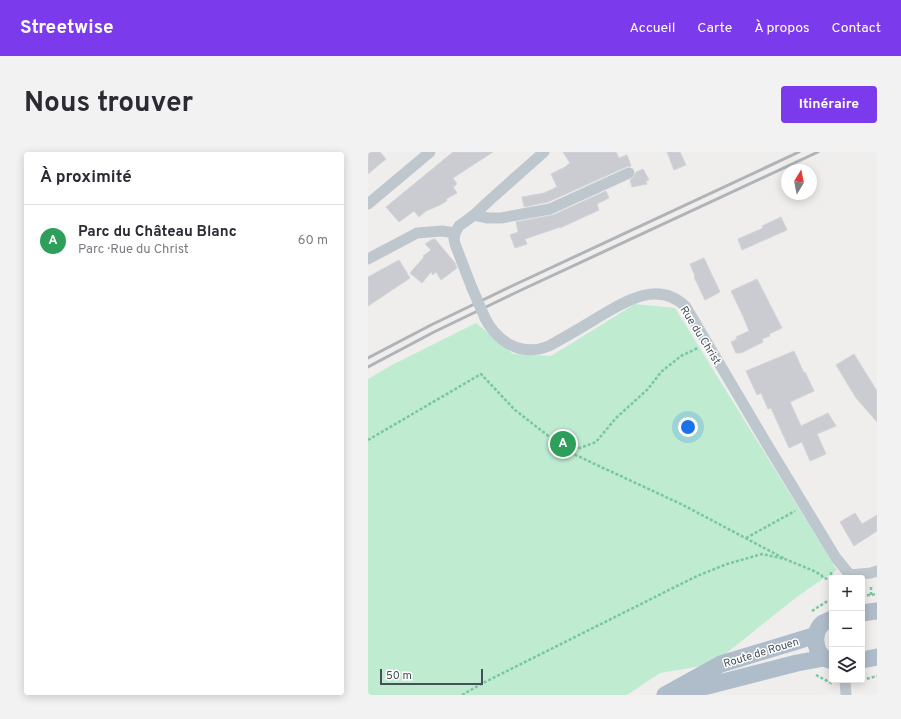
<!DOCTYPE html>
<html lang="fr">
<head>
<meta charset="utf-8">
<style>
	:root { --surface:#fff; --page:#f2f2f3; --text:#2b2b33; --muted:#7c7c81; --line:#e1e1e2; --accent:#7c3aed }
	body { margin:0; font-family:Overpass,sans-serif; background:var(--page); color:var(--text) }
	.controls { position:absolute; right:12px; bottom:12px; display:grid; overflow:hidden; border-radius:4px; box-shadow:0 2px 10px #0003 }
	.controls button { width:36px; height:36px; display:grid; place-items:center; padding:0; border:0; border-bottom:1px solid var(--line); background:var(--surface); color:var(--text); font:20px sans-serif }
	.compass { position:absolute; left:413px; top:12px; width:36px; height:36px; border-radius:50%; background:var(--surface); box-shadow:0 2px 10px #0003; rotate:10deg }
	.scale { position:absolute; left:12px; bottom:10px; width:103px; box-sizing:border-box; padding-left:4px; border:2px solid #475059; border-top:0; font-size:11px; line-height:14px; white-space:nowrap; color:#475059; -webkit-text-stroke:3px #fff; paint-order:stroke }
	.you { position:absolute; left:320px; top:275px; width:14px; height:14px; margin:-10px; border:3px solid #fff; border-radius:50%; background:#1a73e8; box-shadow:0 0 0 6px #1a73e833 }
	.badge { display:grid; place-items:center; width:26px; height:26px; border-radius:50%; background:var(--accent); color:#fff; font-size:13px; font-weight:700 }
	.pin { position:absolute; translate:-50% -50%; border:2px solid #fff; box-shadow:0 1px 4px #0006 }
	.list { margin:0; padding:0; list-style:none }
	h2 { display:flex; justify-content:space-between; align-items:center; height:52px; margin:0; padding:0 16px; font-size:17px }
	h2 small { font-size:13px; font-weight:400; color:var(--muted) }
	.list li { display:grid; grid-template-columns:26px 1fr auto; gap:12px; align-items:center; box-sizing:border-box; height:72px; padding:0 16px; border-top:1px solid var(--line) }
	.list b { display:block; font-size:15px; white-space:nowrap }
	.list p { margin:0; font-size:13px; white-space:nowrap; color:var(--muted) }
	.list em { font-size:13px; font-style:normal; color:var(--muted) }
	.icon { flex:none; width:22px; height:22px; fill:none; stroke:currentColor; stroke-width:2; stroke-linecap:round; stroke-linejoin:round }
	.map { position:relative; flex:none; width:509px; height:543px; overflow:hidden; border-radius:4px }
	header { display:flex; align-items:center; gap:24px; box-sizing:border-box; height:56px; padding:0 20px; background:var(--accent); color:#fff }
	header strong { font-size:19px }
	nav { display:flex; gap:22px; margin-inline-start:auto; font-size:14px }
	.intro { display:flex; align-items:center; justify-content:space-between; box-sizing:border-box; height:96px; padding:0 24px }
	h1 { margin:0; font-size:28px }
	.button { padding:10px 18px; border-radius:4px; background:var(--accent); color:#fff; font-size:14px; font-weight:700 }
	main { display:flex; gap:24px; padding:0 24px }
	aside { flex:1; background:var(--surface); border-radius:4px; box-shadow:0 2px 10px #0003 }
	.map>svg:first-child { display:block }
	.green { fill:#bfebd1 }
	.building { fill:#caccd2; stroke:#d2d4d8 }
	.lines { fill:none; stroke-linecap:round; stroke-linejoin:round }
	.path { stroke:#79c6a2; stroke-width:2.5; stroke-dasharray:3 2; stroke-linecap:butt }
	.minor { stroke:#bfc7ce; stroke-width:11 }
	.primary { stroke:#afbcca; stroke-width:17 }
	.rail { stroke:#b0b3b7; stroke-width:3 }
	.minor-bridge { stroke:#bfc7ce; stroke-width:11 }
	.labels { text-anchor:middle; stroke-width:3; stroke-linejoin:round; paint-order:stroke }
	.street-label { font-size:11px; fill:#475059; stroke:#fff }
</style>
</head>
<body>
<header>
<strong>Streetwise</strong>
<nav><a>Accueil</a><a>Carte</a><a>À propos</a><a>Contact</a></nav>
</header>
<div class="intro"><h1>Nous trouver</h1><a class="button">Itinéraire</a></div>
<main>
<aside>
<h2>À proximité<small></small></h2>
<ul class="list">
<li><span class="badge" style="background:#2e9e5b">A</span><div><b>Parc du Château Blanc</b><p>Parc · Rue du Christ</p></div><em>60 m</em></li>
</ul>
</aside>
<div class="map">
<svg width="509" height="543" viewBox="0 0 509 543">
	<rect width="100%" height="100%" fill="#f0eded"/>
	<!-- green -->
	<path class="green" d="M267 152 307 156 469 418 456 426 426 447 345 512 292 521 259 543H0V227L24 213 108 171 145 202 183 204Z"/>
	<!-- building -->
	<g class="building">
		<path d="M0 0H12L18 7 0 22Z"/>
		<path d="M85 0H125L85 26 89 32 85 35 89 41 78 47 79 49 72 53 58 59 51 65 46 59 31 70 18 55Z"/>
		<path d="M195 0H248L251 6 259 3 263 14 258 15 180 50 156 55 154 45 176 41 189 35 183 22 199 14V13L202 11Z"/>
		<path d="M299 0H312L318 13 306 18Z"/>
		<path d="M275 17 281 28 278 29 279 32 264 35 262 28 266 25 268 20Z"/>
		<path d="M238 39 241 46 229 52 231 58 192 76V75L157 87 159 92 147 96 142 83 150 80 148 70 185 63Z"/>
		<path d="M413 65 419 78 374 98 370 87 395 76 394 74Z"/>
		<path d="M65 87H67L87 111 89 116 73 128 68 120 65 123 63 120 54 131 42 121 56 105 55 104 63 98 57 92Z"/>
		<path d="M336 106 352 140 337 148 326 125 327 124 322 112Z"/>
		<path d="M31 108 42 126 0 154V125Z"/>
		<path d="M389 127 414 176 401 182 402 184 394 187 395 190 373 201H368L363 190 369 187 368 185 381 179 375 164 363 139Z"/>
		<path d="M426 199 436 221 437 220 446 239 422 250 433 274 460 261 468 274 449 282 458 302 442 309 434 290 421 296 403 256 400 257 393 241 389 243 378 219Z"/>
		<path d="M486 202 509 239V270L488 246 468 213Z"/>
		<path d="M487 361 494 372 509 363V379L486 394 472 370Z"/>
	</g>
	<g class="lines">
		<!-- path -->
		<g class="path">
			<path d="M0 288 113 222 147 258 201 300 315 353 417 407"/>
			<path d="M201 300 228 290 248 266 280 237 293 220 313 204 330 196"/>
			<path d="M378 386 427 359"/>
			<path d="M463 420 464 436"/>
			<path d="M503 443V435L505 434"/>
			<path d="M494 444 509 442"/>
			<path d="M444 459 458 450 464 448"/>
			<path d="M448 523 465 532"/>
			<path d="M494 528 509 524"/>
			<path d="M94 543 115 531 329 424 359 412 394 402 417 407 446 419 453 423 456 426 464 428"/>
		</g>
		<!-- minor -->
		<g class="minor">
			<path d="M0 52 62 0"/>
			<path d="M106 63 120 66H133L182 57 261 21"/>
			<path d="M0 107 49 81 74 79 87 81"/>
			<path d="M104 136 87 92 86 87 87 81 91 74 106 63 123 47 176 0"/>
			<path d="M117 166C130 191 154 205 181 194 197 185 213 176 229 166 256 150 290 127 318 155L397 289 468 406 482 423"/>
			<path d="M482 423 503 421 509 419"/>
			<path d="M477 528 478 543"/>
		</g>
		<!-- primary -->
		<g class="primary">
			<path d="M494 461 509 459"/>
			<path d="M464 467C461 468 458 470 455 471 445 479 446 497 455 505 458 507 461 508 464 509"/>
			<path d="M494 508 509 505"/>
			<path d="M316 540 429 511 456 506"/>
			<path d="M297 543 353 512 429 489 448 483"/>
		</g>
		<!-- rail -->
		<g class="rail">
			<path d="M0 206 63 173 146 133 431 0"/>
			<path d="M0 215 66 180 149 140 450 0"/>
		</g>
		<!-- minor-bridge -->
		<path class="minor-bridge" d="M104 136 117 166"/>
	</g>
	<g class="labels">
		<!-- street labels -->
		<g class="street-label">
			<text transform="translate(333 183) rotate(58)" y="4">Rue du Christ</text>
			<text transform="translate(393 500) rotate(-17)" y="4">Route de Rouen</text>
		</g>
	</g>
</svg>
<div class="controls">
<button>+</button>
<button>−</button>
<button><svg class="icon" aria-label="layers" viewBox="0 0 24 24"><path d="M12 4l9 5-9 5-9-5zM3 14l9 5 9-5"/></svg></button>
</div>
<svg class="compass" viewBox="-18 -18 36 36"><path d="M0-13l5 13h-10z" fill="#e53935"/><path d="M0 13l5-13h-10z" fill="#7c7c81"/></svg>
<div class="scale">50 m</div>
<div class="you"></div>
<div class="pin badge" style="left:195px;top:292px;background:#2e9e5b">A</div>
</div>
</main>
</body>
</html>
